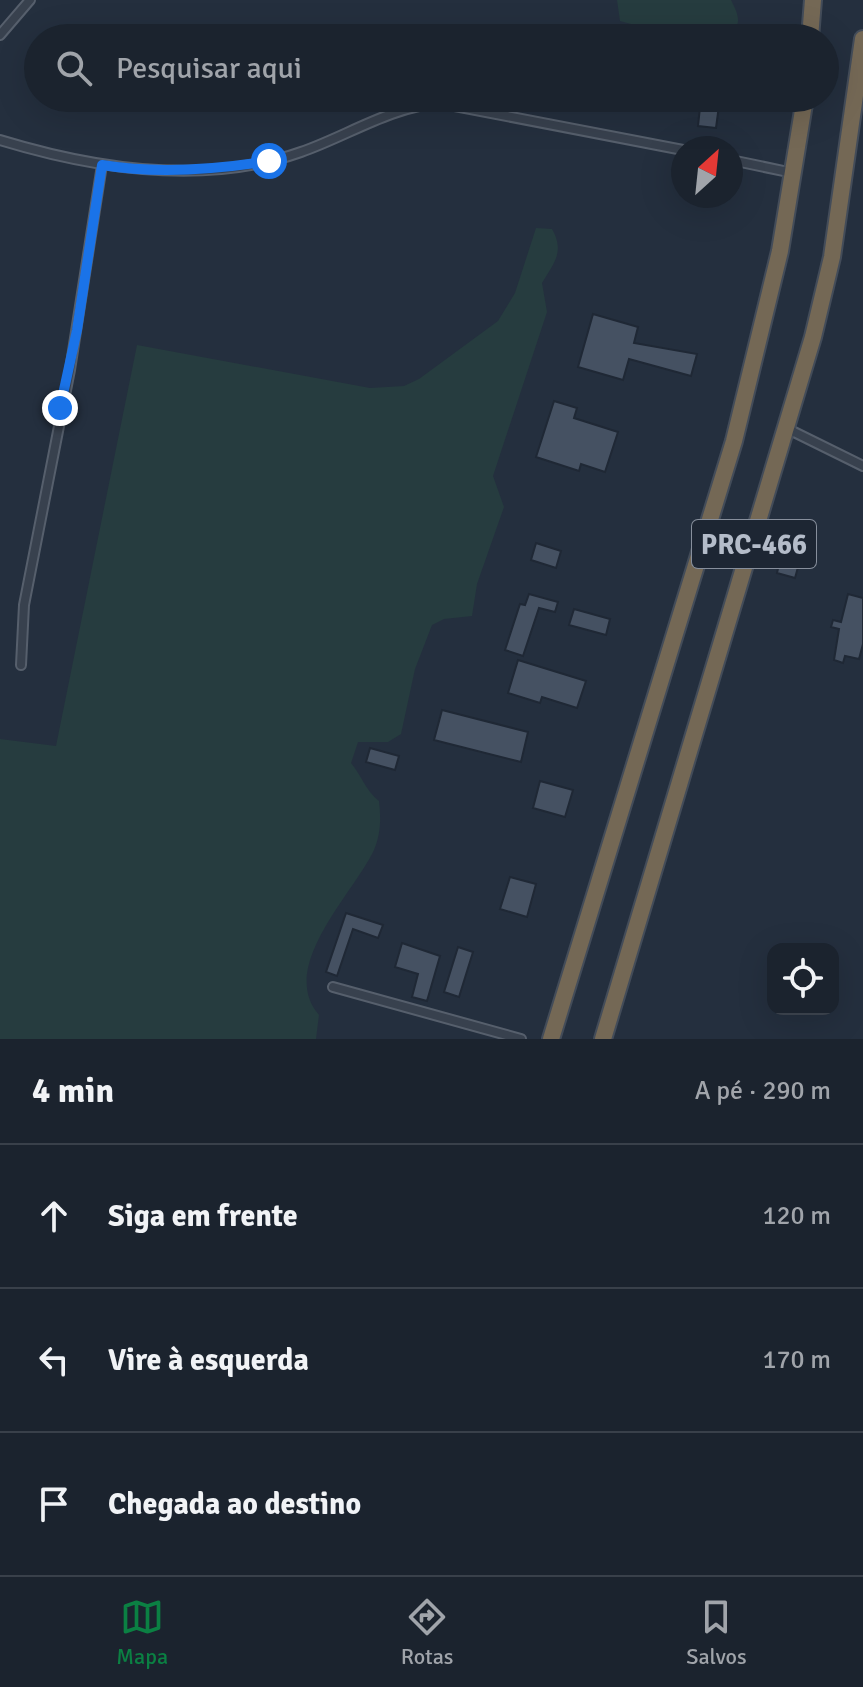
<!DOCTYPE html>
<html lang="pt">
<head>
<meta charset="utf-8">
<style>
	:root { --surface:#1b232e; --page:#242b36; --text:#f1f3f6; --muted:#a0a4aa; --line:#39404a; --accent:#0b8043 }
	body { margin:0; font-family:Signika,sans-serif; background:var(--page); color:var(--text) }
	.controls { position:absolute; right:24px; bottom:24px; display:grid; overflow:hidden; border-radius:16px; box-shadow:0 8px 32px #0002 }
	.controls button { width:72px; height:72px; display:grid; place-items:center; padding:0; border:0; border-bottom:2px solid var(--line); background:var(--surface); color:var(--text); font:40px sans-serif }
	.compass { position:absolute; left:671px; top:136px; width:72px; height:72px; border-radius:50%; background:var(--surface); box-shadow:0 8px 32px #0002; rotate:27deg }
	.stop { position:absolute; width:24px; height:24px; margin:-18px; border:6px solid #1a73e8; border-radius:50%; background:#fff }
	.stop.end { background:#1a73e8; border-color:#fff; box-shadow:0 2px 8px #0008 }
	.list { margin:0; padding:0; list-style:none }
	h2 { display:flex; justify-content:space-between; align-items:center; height:104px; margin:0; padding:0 32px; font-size:34px }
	h2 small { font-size:26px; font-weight:400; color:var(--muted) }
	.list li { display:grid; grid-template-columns:52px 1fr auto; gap:24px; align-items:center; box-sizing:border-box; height:144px; padding:0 32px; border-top:2px solid var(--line) }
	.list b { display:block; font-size:30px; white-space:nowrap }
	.list em { font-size:26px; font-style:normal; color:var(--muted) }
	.icon { flex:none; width:44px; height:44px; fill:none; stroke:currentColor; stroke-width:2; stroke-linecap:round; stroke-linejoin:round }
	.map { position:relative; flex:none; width:863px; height:1039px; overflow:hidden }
	.search { position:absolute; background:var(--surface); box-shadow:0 8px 32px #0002; left:24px; right:24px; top:24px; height:88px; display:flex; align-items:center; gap:20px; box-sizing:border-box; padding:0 28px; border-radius:44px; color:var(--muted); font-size:30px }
	.sheet { height:536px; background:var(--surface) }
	nav { display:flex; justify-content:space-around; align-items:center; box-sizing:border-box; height:112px; border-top:2px solid var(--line); background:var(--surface); font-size:22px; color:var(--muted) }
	nav a { display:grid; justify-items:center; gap:4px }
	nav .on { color:var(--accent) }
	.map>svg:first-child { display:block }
	.green { fill:#263c3f }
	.building { fill:#455162; stroke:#1f2835; stroke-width:2 }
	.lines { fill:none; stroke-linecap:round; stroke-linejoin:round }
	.street-casing { stroke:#565f6c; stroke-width:12 }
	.highway-casing { stroke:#434c59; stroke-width:20 }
	.street { stroke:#38414e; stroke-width:8 }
	.highway { stroke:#746855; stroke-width:16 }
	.route { stroke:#1a73e8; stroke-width:10 }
	.labels { text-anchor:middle; stroke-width:6; stroke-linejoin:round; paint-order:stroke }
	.shield { fill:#1d2633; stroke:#878f9c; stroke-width:2 }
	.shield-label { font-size:28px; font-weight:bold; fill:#b4bcc9 }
</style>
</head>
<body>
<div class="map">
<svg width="863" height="1039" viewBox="0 0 863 1039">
	<rect width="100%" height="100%" fill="#242f3e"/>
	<!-- green -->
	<g class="green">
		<path d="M617 0H731C739 16 743 25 727 38L671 35 620 21Z"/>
		<path d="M536 228 552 229C565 252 554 263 542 283L547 312 493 476 504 507 477 584 472 616 444 619 432 625 415 669 401 734 388 742H358L351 763C362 776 365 790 379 801 381 818 381 833 374 850 354 893 277 967 319 1015L316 1039H0V739L56 746 137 345 370 388 404 386 419 379 498 321 515 293Z"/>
	</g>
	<!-- building -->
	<g class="building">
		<path d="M701 98H720L716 128 698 126Z"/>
		<path d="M593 314 638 327 634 343 697 354 691 376 629 359 623 380 578 367Z"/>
		<path d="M554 401 577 408 574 418 618 432 605 472 581 464 579 471 536 457Z"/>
		<path d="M536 543 561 551 556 568 531 560Z"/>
		<path d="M781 555 800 560 795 578 777 573Z"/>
		<path d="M529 594 558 602 555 612 539 608 523 656 505 650 520 604 525 605Z"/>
		<path d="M848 594 863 598V644L859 659 845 656 843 663 834 660 839 629 831 627 833 620 841 622Z"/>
		<path d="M574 609 610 619 606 635 569 625Z"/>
		<path d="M518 660 586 681 577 708 542 697 540 703 508 693Z"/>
		<path d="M442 710 528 732 521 762 434 740Z"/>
		<path d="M370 748 399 756 395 770 366 762Z"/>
		<path d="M540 781 573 790 565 817 533 808Z"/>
		<path d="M510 877 536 884 527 917 500 909Z"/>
		<path d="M346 913 383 925 378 938 353 929 337 976 326 972Z"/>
		<path d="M402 943 440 956 427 1001 412 997 418 974 395 967Z"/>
		<path d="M458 947 473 952 459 997 444 992Z"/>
	</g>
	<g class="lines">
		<!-- street casing -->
		<g class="street-casing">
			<g id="street">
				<path d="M0 35 30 0"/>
				<path d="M0 140C95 169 205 186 301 152 347 136 390 107 439 103L683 150"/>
				<path d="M731 160 793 173"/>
				<path d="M788 429 863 466"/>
				<path d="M21 665 24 605 70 370 102 165"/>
				<path d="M333 987 521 1039"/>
			</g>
		</g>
		<!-- highway casing -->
		<g class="highway-casing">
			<g id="highway">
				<path d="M810 38 813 0"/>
				<path d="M551 1039 734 441 780 251 805 98"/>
				<path d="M603 1039 813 337 832 257 863 39"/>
			</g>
		</g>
		<!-- street -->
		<use href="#street" class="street"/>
		<!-- highway -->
		<use href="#highway" class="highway"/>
	</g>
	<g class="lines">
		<!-- route -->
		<path class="route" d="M60 408 77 330 102 165C157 174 213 170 269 161"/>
	</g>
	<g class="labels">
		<!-- shield labels -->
		<rect class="shield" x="692" y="520" width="124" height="48" rx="6"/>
		<g class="shield-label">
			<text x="754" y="554">PRC-466</text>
		</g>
	</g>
</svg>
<div class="controls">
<button><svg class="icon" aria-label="locate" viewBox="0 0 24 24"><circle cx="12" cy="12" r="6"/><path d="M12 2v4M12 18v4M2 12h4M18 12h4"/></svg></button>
</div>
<svg class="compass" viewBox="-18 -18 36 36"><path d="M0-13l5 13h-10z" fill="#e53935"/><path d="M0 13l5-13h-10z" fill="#a0a4aa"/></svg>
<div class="stop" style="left:269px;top:161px"></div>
<div class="stop end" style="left:60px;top:408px"></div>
<div class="search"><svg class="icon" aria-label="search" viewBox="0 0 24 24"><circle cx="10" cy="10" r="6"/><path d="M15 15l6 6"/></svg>Pesquisar aqui</div>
</div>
<section class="sheet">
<h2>4 min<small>A pé · 290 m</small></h2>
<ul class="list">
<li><svg class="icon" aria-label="ahead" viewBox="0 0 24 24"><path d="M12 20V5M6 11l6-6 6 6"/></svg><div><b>Siga em frente</b></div><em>120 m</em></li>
<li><svg class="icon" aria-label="left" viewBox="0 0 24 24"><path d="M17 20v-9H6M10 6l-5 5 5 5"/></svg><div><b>Vire à esquerda</b></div><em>170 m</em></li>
<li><svg class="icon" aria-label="arrive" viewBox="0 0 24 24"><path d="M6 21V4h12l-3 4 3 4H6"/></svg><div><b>Chegada ao destino</b></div></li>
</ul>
</section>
<nav>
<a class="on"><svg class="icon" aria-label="map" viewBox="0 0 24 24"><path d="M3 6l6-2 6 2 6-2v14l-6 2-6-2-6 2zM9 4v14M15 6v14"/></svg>Mapa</a>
<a><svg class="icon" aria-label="directions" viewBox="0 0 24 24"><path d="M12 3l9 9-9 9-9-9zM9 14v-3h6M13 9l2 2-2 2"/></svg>Rotas</a>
<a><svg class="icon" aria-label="saved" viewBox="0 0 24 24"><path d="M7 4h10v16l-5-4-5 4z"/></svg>Salvos</a>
</nav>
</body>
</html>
